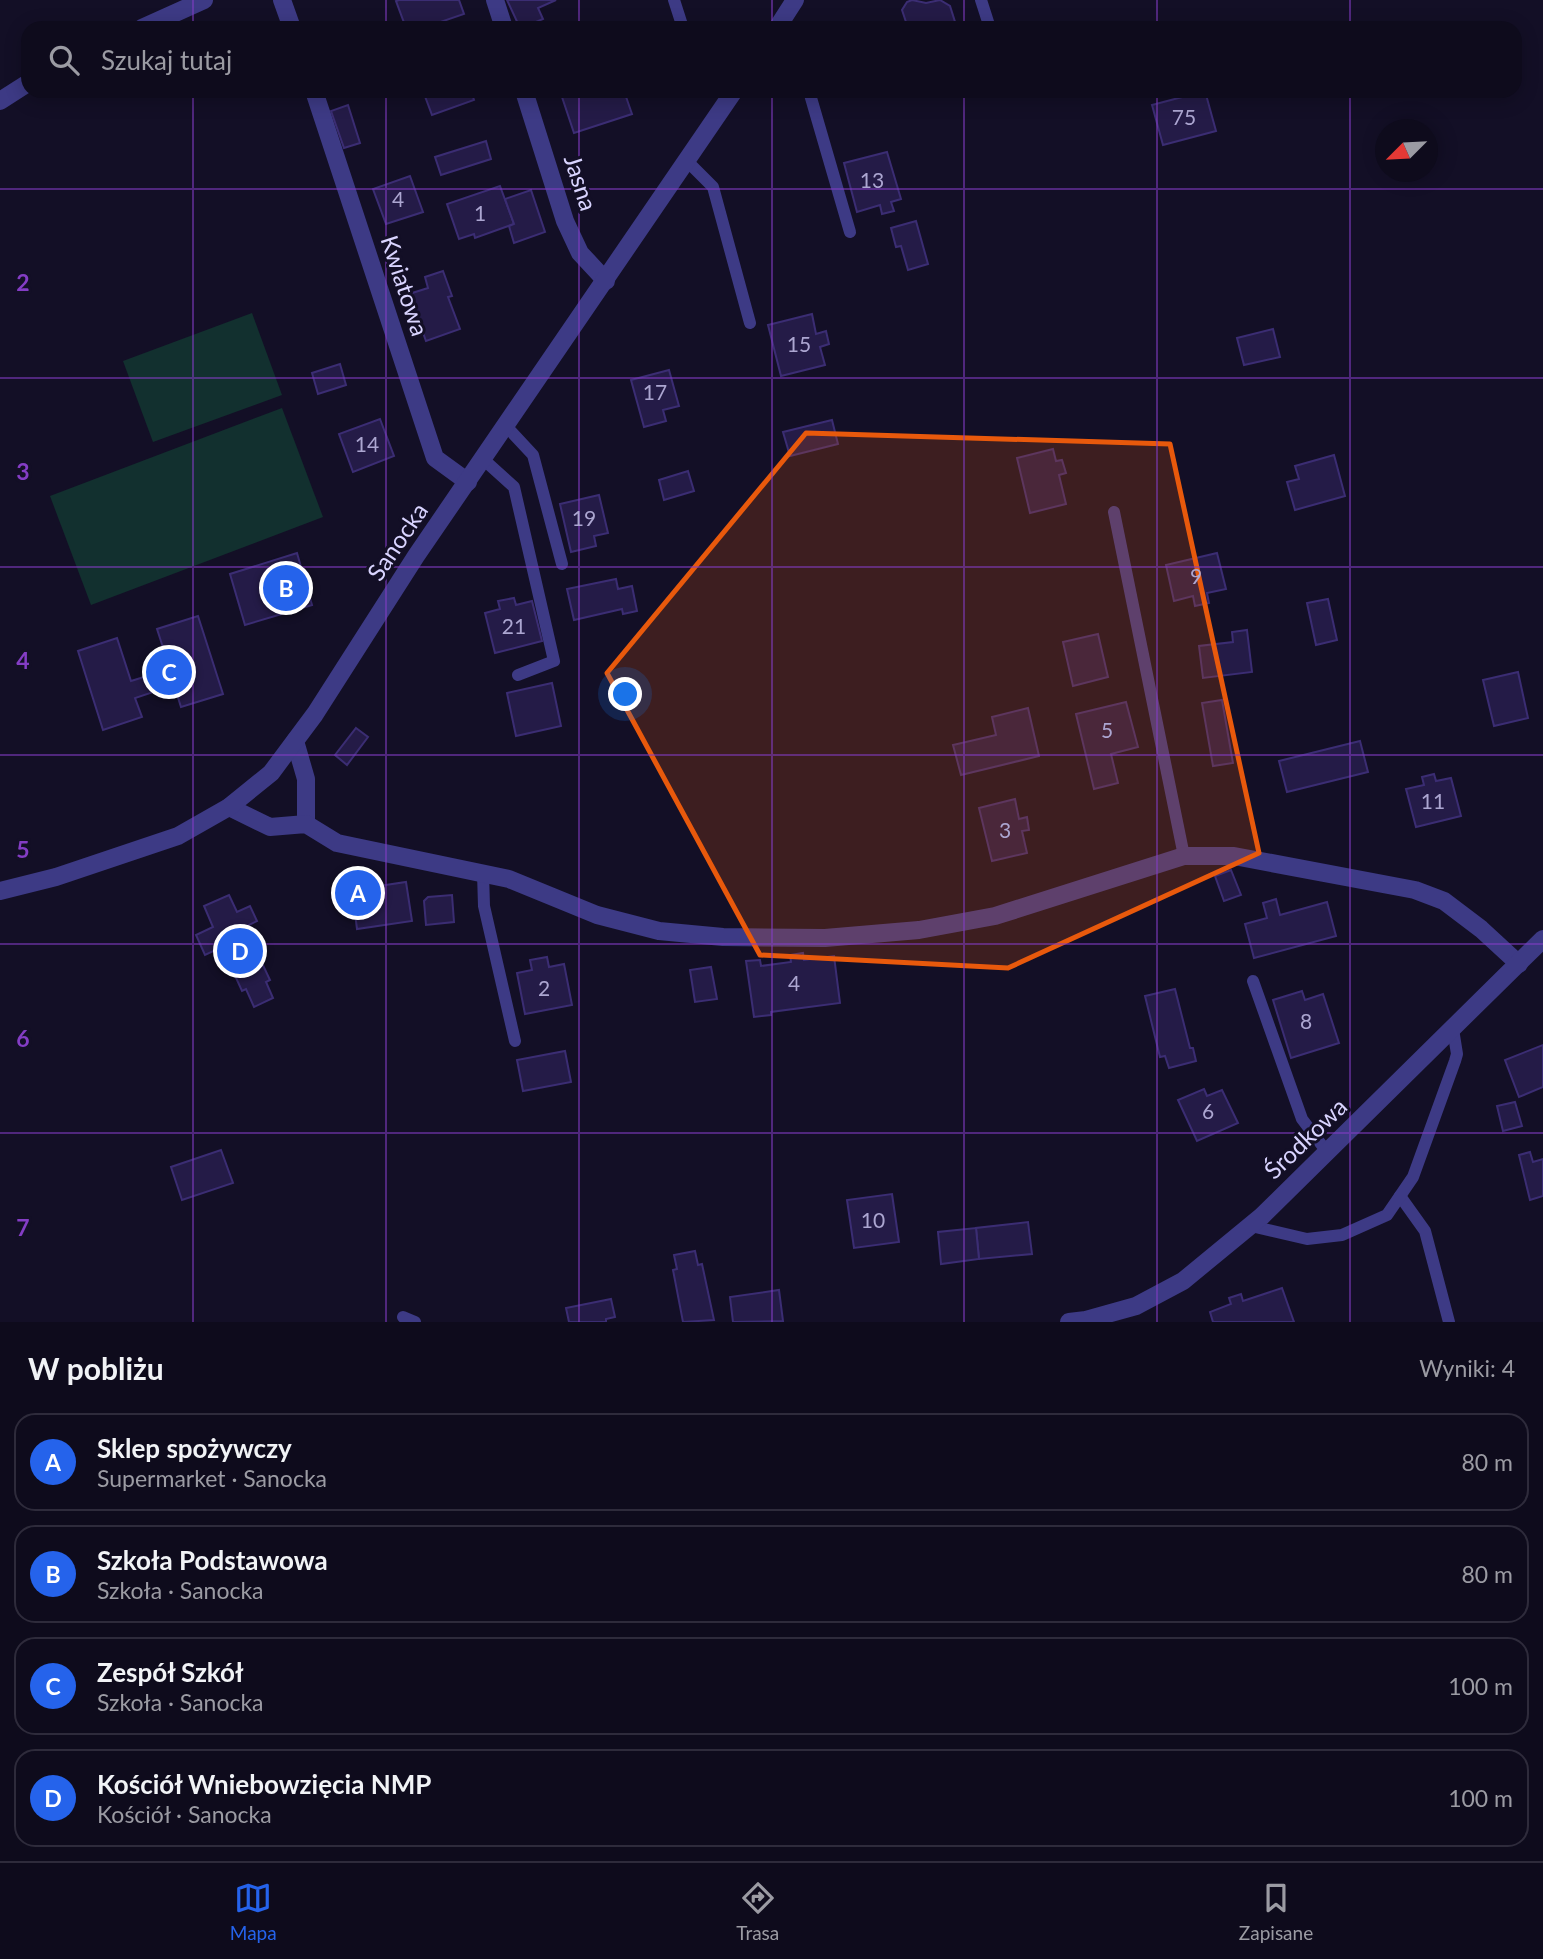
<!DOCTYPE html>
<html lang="pl">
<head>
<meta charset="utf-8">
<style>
	:root { --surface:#0e0b1c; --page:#1c1929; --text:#f1f3f6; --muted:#9b9ba3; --line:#2e2b3b; --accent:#2563eb }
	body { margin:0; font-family:Lato,sans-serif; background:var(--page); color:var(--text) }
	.compass { position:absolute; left:1375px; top:119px; width:63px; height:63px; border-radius:50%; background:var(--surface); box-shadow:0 4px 18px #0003; rotate:246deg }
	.you { position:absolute; left:626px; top:695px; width:24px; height:24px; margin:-18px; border:5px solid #fff; border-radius:50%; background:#1a73e8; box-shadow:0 0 0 10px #1a73e833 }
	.badge { display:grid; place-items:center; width:46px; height:46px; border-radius:50%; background:var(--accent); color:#fff; font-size:23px; font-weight:700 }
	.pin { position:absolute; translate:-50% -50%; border:4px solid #fff; box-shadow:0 2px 7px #0006 }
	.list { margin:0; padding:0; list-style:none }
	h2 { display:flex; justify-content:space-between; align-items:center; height:91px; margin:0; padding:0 28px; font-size:30px }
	h2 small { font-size:23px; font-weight:400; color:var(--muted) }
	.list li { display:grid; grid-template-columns:46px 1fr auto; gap:21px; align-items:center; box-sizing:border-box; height:98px; margin:0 14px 14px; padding:0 14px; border:2px solid var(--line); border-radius:21px }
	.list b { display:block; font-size:26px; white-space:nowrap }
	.list p { margin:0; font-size:23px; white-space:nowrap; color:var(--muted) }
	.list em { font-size:23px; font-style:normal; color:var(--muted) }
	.icon { flex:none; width:38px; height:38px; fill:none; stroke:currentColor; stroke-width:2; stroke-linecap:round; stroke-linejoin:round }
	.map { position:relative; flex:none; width:1543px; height:1322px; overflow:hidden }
	.search { position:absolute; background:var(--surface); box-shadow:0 4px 18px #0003; left:21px; right:21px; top:21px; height:77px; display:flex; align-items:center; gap:18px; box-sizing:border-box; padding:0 24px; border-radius:21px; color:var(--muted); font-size:26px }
	.sheet { height:539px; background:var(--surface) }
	nav { display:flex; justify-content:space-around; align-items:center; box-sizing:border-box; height:98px; border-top:2px solid var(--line); background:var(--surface); font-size:19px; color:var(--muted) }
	nav a { display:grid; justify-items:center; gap:4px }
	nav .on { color:var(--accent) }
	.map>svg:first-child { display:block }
	.green { fill:#12302f }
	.building { fill:#241b47; stroke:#3b2d73; stroke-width:2 }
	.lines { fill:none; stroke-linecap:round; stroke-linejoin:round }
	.service { stroke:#3d3a85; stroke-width:12 }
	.minor { stroke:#3d3a85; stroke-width:18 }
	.tertiary { stroke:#3d3a85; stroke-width:18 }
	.marked { fill:#e8590c; fill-opacity:0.2; stroke:#e8590c; stroke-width:5; stroke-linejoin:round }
	.grid { fill:none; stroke:#843dc5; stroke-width:2; stroke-opacity:0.55 }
	.labels { text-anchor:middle; stroke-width:6; stroke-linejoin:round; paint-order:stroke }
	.number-label { font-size:21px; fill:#aca6d1 }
	.street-label { font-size:24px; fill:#d9d4ff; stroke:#130f26 }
	.grid-label { font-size:23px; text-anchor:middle; font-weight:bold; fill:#843dc5; stroke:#130f26; stroke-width:6; stroke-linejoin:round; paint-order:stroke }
</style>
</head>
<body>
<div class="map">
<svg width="1543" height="1322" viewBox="0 0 1543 1322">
	<rect width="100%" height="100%" fill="#130f26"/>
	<!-- green -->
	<g class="green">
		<path d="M252 313 282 395 153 442 123 361Z"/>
		<path d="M282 408 323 517 91 605 50 496Z"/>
	</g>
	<!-- building -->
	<g class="building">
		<path d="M399 0H459L464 14 423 28H406L396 1Z"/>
		<path d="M507 0H556L538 8 543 19 522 28H520Z"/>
		<path d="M912 0 926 3 940 0 950 6 956 25 952 28H908L902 10 907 2Z"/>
		<path d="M423 91H471L474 100 432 115Z"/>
		<path d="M560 91H624L632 114 574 133Z"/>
		<path d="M1205 91 1216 131 1163 145 1152 105Z"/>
		<path d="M348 105 360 143 344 148 331 111Z"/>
		<path d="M486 141 491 159 441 175 435 157Z"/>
		<path d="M887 152 901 199 891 202 894 211 882 214 880 205 857 212 844 163Z"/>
		<path d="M410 176 423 212 386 224 373 189Z"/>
		<path d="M500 186 514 224 475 238 474 234 459 239 447 204Z"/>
		<path d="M531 190 545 232 514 243 509 226 514 224 505 199Z"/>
		<path d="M916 221 928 264 908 270 901 246 896 247 891 228Z"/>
		<path d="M443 271 452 296 448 297 460 329 426 341 409 294 428 288 425 277Z"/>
		<path d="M812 314 816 334 826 331 829 344 820 347 825 365 781 376 768 325Z"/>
		<path d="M1273 329 1280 357 1244 365 1237 338Z"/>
		<path d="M340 364 346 385 318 394 312 373Z"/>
		<path d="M669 370 679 406 663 410 666 421 644 427 631 380Z"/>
		<path d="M380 419 394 456 353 472 339 434Z"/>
		<path d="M832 420 838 444 790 456 783 432Z"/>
		<path d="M1053 449 1056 461 1062 460 1066 473 1059 475 1066 504 1030 513 1017 458Z"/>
		<path d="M1334 455 1345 496 1295 510 1287 482 1299 479 1295 466Z"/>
		<path d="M688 471 694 491 664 500 659 480Z"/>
		<path d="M599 495 608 533 594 536 596 546 571 552 560 504Z"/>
		<path d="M297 553 312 605 245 625 230 574Z"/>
		<path d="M1217 553 1226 589 1207 593 1209 603 1195 606 1193 596 1174 601 1166 565Z"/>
		<path d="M616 579 618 589 632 586 637 611 623 614 622 609 574 620 567 589Z"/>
		<path d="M514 598 516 605 532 601 542 641 495 653 485 613 500 609 498 601Z"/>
		<path d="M1328 599 1337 640 1316 645 1307 603Z"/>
		<path d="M198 616 223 694 181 707 174 685 135 698 142 717 103 730 78 651 117 638 131 681 170 669 157 629Z"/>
		<path d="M1247 630 1252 672 1203 678 1199 646 1233 642 1232 632Z"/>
		<path d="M1098 634 1108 677 1073 686 1063 642Z"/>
		<path d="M1518 672 1528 718 1494 726 1483 680Z"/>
		<path d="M552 683 561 726 516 736 507 693Z"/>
		<path d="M1222 700 1233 763 1213 766 1202 703Z"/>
		<path d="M1126 702 1138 747 1111 754 1118 783 1094 789 1076 714Z"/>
		<path d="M1028 708 1039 756 961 775 953 745 996 735 992 717Z"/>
		<path d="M356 728 368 737 347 765 335 755Z"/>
		<path d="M1360 741 1368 772 1287 792 1279 761Z"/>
		<path d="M1434 774 1436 781 1451 778 1461 816 1416 827 1406 789 1424 785 1422 777Z"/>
		<path d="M1015 799 1019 819 1027 817 1029 830 1022 831 1027 853 992 861 979 808Z"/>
		<path d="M1231 870 1241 895 1224 901 1215 876Z"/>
		<path d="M406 882 412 921 357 929 352 890Z"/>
		<path d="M229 895 237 912 250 906 257 921 245 927 270 980 266 982 273 998 254 1007 246 989 242 991 222 947 205 955 196 935 213 927 204 906Z"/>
		<path d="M452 895 454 922 426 925 424 901 428 897Z"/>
		<path d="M1276 899 1280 915 1327 902 1336 936 1254 958 1245 924 1267 918 1263 903Z"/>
		<path d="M803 953 804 960 834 956 840 1003 771 1012V1015L754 1017 746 961 760 960 761 966 791 962 790 955Z"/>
		<path d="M547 957 549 967 564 964 572 1005 525 1014 517 973 532 970 530 960Z"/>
		<path d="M711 967 717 999 695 1002 690 970Z"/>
		<path d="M1175 989 1190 1048H1193L1196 1061 1169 1068 1165 1056 1160 1057 1145 996Z"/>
		<path d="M1302 991 1305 1000 1323 994 1339 1043 1291 1058 1273 1000Z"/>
		<path d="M1543 1045V1087L1519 1097 1505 1060Z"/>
		<path d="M565 1051 571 1082 523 1091 517 1060Z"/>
		<path d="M1204 1089 1207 1096 1222 1090 1238 1123 1197 1141 1178 1100Z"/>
		<path d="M1515 1102 1522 1126 1503 1131 1497 1106Z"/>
		<path d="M221 1150 233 1183 182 1200 171 1167Z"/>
		<path d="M1530 1152 1533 1162 1543 1159V1196L1530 1200 1519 1155Z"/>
		<path d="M892 1194 899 1242 854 1248 847 1200Z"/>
		<path d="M1028 1222 1032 1254 979 1259 976 1228Z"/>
		<path d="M976 1228 979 1259 941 1264 938 1232Z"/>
		<path d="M695 1251 698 1265 702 1264 714 1320 683 1322 673 1270 677 1269 674 1255Z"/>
		<path d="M1282 1288 1294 1322H1213L1210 1312 1231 1304 1229 1298 1241 1294 1243 1301Z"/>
		<path d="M779 1290 783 1321 733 1322 730 1297Z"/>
		<path d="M611 1299 615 1317 606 1319V1322H569L566 1308Z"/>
	</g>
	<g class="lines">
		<!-- service -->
		<g class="service">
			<path d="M674 0 683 28"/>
			<path d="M981 0 990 28"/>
			<path d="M809 91 850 232"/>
			<path d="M687 161 713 187 750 323"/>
			<path d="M506 426 533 455 562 564"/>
			<path d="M483 459 514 487 554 661 518 675"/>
			<path d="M1114 512 1184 856"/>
			<path d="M483 873 484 906 515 1041"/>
			<path d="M1253 981 1302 1119 1327 1152"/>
			<path d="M1400 1196 1425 1231 1449 1322"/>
			<path d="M1251 1226 1307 1239 1342 1235 1387 1215 1413 1177 1455 1061 1457 1054 1453 1029"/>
			<path d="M403 1317 415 1322"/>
		</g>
		<!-- minor -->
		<g class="minor">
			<path d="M282 0 292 28"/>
			<path d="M495 0 504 28"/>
			<path d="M142 28 204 0"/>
			<path d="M314 91 435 458 468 482"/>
			<path d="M524 91 565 221 580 253 606 281"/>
			<path d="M0 101 28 83"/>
			<path d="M295 741 306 779V824"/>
			<path d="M229 807 270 827 306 824 337 843 509 879 597 915 659 931 723 937 825 938 919 930 995 916 1184 856H1234L1415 890 1444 901 1481 929 1519 964"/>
		</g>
		<!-- tertiary -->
		<g class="tertiary">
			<path d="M777 28 795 0"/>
			<path d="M0 891 56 877 178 836 229 807 271 773 315 714 416 556 734 91"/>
			<path d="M1069 1322 1086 1320 1136 1306 1183 1281 1262 1216 1543 939"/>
		</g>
	</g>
	<!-- marked area -->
	<path class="marked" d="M806 433 1170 444 1259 853 1008 968 760 955 607 673Z"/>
	<!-- grid -->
	<path class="grid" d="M193 0V28M386 0V28M579 0V28M772 0V28M964 0V28M1157 0V28M1350 0V28M193 91V1322M386 91V1322M579 91V1322M772 91V1322M964 91V1322M1157 91V1322M1350 91V1322M0 189H1543M0 378H1543M0 567H1543M0 755H1543M0 944H1543M0 1133H1543"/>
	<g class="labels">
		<!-- number labels -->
		<g class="number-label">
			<text x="1184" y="125">75</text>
			<text x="872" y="188">13</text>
			<text x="398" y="207">4</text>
			<text x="480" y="221">1</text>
			<text x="799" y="352">15</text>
			<text x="655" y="400">17</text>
			<text x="367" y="452">14</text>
			<text x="584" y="526">19</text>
			<text x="1196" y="584">9</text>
			<text x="514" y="634">21</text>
			<text x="1107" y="738">5</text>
			<text x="1433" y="809">11</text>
			<text x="1005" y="838">3</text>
			<text x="794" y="991">4</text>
			<text x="544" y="996">2</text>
			<text x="1306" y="1029">8</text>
			<text x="1208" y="1119">6</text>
			<text x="873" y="1228">10</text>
		</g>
		<!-- street labels -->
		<g class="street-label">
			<text transform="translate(580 183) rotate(72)" y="8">Jasna</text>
			<text transform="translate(404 286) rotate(72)" y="8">Kwiatowa</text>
			<text transform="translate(398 542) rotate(-56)" y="8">Sanocka</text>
			<text transform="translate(1306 1139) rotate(-44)" y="8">Środkowa</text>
		</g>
	</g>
	<g class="grid-label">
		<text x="23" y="291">2</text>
		<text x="23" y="480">3</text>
		<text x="23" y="669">4</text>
		<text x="23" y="858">5</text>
		<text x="23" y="1047">6</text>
		<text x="23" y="1236">7</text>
	</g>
</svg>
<svg class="compass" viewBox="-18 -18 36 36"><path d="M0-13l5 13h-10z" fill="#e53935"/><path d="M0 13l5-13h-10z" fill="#9b9ba3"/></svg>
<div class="you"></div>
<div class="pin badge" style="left:358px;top:893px">A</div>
<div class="pin badge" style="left:286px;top:588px">B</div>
<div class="pin badge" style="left:169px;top:672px">C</div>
<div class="pin badge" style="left:240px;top:951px">D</div>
<div class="search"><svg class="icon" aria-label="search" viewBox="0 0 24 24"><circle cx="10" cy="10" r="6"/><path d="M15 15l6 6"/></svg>Szukaj tutaj</div>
</div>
<section class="sheet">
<h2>W pobliżu<small>Wyniki: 4</small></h2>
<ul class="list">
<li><span class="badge">A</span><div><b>Sklep spożywczy</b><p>Supermarket · Sanocka</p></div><em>80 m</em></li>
<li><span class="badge">B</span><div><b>Szkoła Podstawowa</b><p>Szkoła · Sanocka</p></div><em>80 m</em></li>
<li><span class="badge">C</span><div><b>Zespół Szkół</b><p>Szkoła · Sanocka</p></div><em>100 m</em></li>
<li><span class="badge">D</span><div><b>Kościół Wniebowzięcia NMP</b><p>Kościół · Sanocka</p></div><em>100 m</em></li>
</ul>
</section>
<nav>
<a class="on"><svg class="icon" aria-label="map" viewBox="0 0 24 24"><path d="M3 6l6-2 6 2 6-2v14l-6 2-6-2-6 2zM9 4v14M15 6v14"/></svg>Mapa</a>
<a><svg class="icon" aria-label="directions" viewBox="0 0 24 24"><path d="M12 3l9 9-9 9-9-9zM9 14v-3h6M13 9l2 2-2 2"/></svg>Trasa</a>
<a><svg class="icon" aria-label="saved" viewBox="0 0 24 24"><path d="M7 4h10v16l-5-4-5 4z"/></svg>Zapisane</a>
</nav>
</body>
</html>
